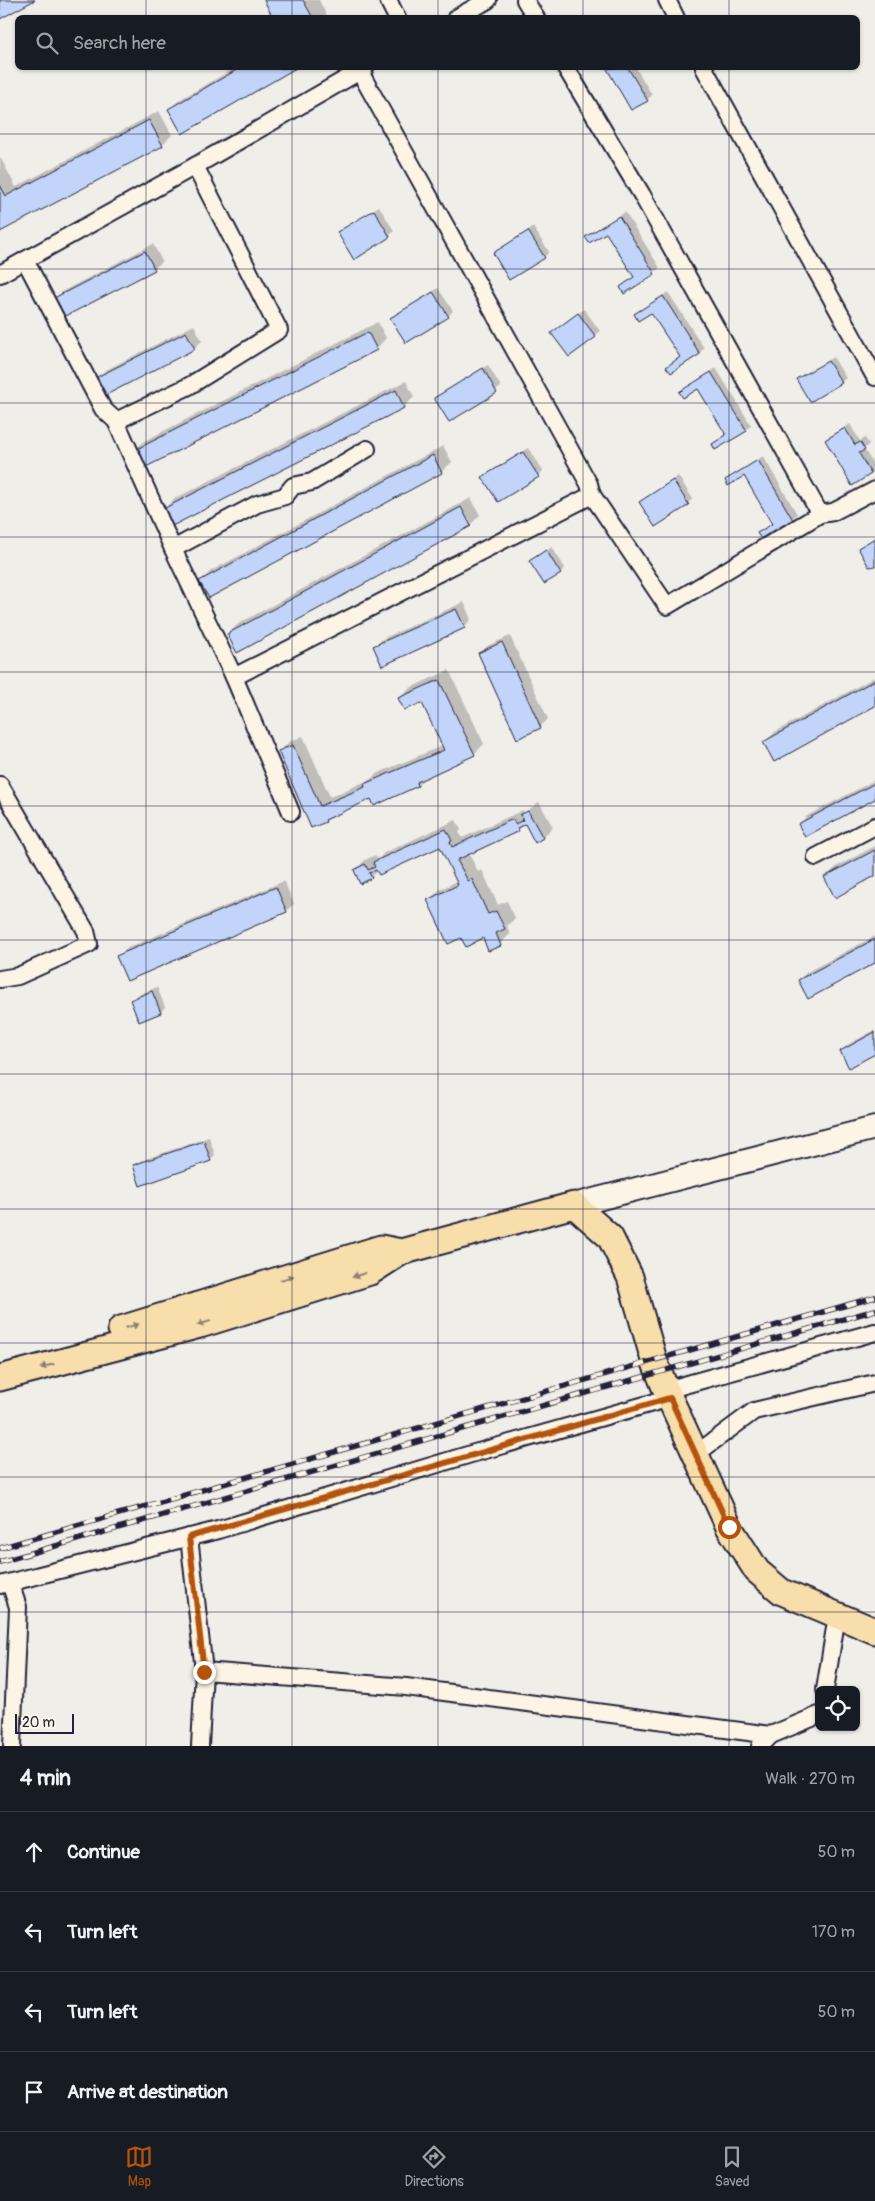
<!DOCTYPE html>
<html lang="en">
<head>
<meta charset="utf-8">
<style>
	:root { --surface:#171b24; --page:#20242c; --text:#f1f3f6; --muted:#9ea1a6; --line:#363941; --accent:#b45309 }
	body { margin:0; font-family:Pangolin,sans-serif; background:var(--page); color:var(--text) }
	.controls { position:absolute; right:15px; bottom:15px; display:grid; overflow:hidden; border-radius:8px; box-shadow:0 1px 4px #0004 }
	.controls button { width:45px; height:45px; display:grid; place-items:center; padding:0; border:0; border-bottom:1px solid var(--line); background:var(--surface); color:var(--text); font:25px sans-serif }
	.scale { position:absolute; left:15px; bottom:12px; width:59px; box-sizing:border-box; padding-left:5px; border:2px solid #22223b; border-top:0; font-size:14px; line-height:18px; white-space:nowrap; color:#22223b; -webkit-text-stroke:4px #fcf5e5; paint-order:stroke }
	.stop { position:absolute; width:15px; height:15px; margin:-11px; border:4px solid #b45309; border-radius:50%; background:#fff }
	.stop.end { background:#b45309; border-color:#fff; box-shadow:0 1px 5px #0008 }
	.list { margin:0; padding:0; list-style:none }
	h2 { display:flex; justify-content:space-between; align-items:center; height:65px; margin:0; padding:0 20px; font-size:21px }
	h2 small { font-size:16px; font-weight:400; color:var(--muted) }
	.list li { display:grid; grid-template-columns:32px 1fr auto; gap:15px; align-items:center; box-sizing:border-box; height:80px; padding:0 20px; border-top:1px solid var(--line) }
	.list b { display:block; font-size:19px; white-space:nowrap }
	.list em { font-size:16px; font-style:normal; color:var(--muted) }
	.icon { flex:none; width:28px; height:28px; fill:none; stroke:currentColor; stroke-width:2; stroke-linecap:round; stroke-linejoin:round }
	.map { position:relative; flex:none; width:875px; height:1746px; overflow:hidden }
	.search { position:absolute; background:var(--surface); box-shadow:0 1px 4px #0004; left:15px; right:15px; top:15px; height:55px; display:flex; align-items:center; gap:12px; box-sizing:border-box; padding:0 18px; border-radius:8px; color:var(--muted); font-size:19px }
	.sheet { height:385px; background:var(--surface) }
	nav { display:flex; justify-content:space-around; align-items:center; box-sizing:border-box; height:70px; border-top:1px solid var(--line); background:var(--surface); font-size:14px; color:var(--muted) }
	nav a { display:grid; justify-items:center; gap:2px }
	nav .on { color:var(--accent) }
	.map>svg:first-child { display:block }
	.shadow { fill:#0003 }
	.building { fill:#c2d4fa; stroke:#22223b }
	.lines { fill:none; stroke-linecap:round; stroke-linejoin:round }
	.street-casing { stroke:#22223b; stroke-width:20 }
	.secondary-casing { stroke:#22223b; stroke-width:26 }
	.primary-casing { stroke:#22223b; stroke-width:29 }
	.street { stroke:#fcf5e5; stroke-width:16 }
	.secondary { stroke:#fcf5e5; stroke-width:22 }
	.primary { stroke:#f8deab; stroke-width:25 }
	.rail-casing { stroke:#22223b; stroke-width:5.5 }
	.rail { stroke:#fcf5e5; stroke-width:4; stroke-dasharray:11; stroke-linecap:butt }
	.oneway { fill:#8d8073 }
	.route { stroke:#b45309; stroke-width:6 }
	.grid { fill:none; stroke:#22223b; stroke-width:1; stroke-opacity:0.55 }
</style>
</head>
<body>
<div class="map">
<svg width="875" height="1746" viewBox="0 0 875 1746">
	<rect width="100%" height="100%" fill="#f0eee9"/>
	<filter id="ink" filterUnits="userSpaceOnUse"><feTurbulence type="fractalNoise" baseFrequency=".02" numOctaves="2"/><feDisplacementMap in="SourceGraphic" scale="10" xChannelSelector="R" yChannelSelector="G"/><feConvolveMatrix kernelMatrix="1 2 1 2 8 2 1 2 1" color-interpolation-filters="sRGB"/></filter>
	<g filter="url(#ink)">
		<!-- shadow -->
		<g class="shadow">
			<path d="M265 0H319L328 18H275Z"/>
			<path d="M235 68H294L182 132 169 110 179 100Z"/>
			<path d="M611 68H636L652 95 647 100 609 70Z"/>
			<path d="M159 111 172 135 162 145 0 231V157L16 187Z"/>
			<path d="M379 206 394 231 389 236 339 233Z"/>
			<path d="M625 212 660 268 625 292 622 287 635 276 606 231 587 237Z"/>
			<path d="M533 227 549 252 544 257 494 253Z"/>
			<path d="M153 244 162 261 154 269 56 298 63 291Z"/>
			<path d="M438 288 453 311 448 316 392 318Z"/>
			<path d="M668 292 704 348 699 353 668 367 681 356 652 311 635 315Z"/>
			<path d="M584 309 600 331 569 355 552 333Z"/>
			<path d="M378 322 386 338 376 349 142 467 134 451 144 441Z"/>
			<path d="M194 325 202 341 194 348 97 379 104 371Z"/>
			<path d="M833 357 846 378 841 382 798 380Z"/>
			<path d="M488 365 501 387 450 421 436 398Z"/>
			<path d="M716 368 751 425 746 430 713 444 727 434 698 387 680 392Z"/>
			<path d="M406 381 414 397 404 407 172 524 164 509 174 499Z"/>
			<path d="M850 424 860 441 865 438 869 444 864 449 875 467 871 473 852 484 826 440Z"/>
			<path d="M443 446 452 462 441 472 201 581 211 571Z"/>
			<path d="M528 448 543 471 538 476 483 477Z"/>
			<path d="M763 456 797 514 792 519 759 533 772 523 744 474 727 481Z"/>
			<path d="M678 476 693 499 656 525 640 502Z"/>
			<path d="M471 498 480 515 470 525 237 651 228 634 238 624Z"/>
			<path d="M552 547 565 568 560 573 531 561Z"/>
			<path d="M464 602 471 620 464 627 375 647 382 639Z"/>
			<path d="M510 636 548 719 540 727 480 654 487 646Z"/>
			<path d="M449 670 484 744 474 754 426 776 418 785 374 804 372 798 312 827 279 752 289 742 303 736 330 797 371 779 376 774 444 745 422 701 400 698 410 688Z"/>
			<path d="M875 677V705L765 742 775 732Z"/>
			<path d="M875 780V798L799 824 807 816Z"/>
			<path d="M539 802 553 827 543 837 536 841 525 823 518 830 469 853 478 872 482 870 498 905 507 901 515 918 507 926 510 934 500 944 483 937 462 936 429 900 439 890 457 881 440 845 378 871 371 877 355 870 365 860 375 855 378 860 384 853 456 820 461 830 459 832 462 838 523 810 524 813Z"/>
			<path d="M875 846V875L826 877 836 867Z"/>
			<path d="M284 881 294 904 286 911 118 957 125 949Z"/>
			<path d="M875 936V962L799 980 807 972Z"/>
			<path d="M157 987 165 1007 161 1012 140 1021 131 1001 136 996Z"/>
			<path d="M875 1030V1053L841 1051 849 1044Z"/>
			<path d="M209 1137 215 1155 210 1160 135 1166 140 1161Z"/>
		</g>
		<!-- building -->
		<g class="building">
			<path d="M0 0H35L0 19Z"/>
			<path d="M264 0H303L313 18H273Z"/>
			<path d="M240 68H296L182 134 168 109Z"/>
			<path d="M611 68H628L648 101 631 110 607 69Z"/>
			<path d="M149 120 163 146 0 232V185L6 196Z"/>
			<path d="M374 210 390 237 354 260 337 232Z"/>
			<path d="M619 216 655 274 624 294 620 287 634 277 606 233 589 243 585 237Z"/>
			<path d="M528 231 545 258 509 280 493 253Z"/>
			<path d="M145 251 155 270 64 317 54 298Z"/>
			<path d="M433 292 449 317 406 343 390 318Z"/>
			<path d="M663 296 700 354 671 373 666 367 680 357 651 313 638 321 634 314Z"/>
			<path d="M578 313 596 337 569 357 551 333Z"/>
			<path d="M186 332 195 349 104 396 95 378Z"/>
			<path d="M368 332 377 350 142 469 133 451Z"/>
			<path d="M828 361 842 383 810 402 796 379Z"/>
			<path d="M483 368 497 393 449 422 434 398Z"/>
			<path d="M711 372 747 431 715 450 712 444 726 435 698 389 683 398 679 392Z"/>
			<path d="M396 390 404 408 172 526 163 509Z"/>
			<path d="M845 428 855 445 860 442 865 450 859 453 871 474 852 486 825 440Z"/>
			<path d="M523 452 539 477 498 502 482 477Z"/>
			<path d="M433 455 442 473 209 598 199 581Z"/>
			<path d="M758 460 793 520 761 539 757 533 772 524 744 476 728 486 725 480Z"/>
			<path d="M673 480 689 505 655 527 639 502Z"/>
			<path d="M461 507 471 526 237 653 227 634Z"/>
			<path d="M875 538V566L869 567 858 548Z"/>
			<path d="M546 550 561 574 544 584 529 561Z"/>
			<path d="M456 609 465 628 382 666 373 646Z"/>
			<path d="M502 642 541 728 517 739 478 653Z"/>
			<path d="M439 680 475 755 417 782 418 786 374 806 371 799 325 820 326 822 311 828 278 751 293 745 320 806 365 787 364 784 444 750 422 703 404 710 398 698Z"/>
			<path d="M875 680V706L774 762 763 742Z"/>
			<path d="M875 783V799L805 837 798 824Z"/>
			<path d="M528 811 543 838 535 843 525 824 517 828 519 831 457 860 468 881 472 879 488 914 496 911 505 929 496 933 501 946 488 951 483 938 466 947 461 938 448 944 427 900 458 885 440 847 379 875 376 870 369 873 372 878 360 884 354 870 365 864 368 870 375 867 373 862 446 829 452 841 450 842 452 847 513 819 515 824 523 820 520 815Z"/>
			<path d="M875 850V876L835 898 824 877Z"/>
			<path d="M276 887 287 912 127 981 116 956Z"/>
			<path d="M875 939V963L808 999 798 980Z"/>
			<path d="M152 991 161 1013 139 1022 130 1000Z"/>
			<path d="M875 1032V1054L849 1068 840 1051Z"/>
			<path d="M204 1141 211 1161 140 1186 133 1165Z"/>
		</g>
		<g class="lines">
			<!-- street casing -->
			<g class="street-casing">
				<g id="street">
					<path d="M388 0 397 18"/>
					<path d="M525 0 536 18"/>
					<path d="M667 0 676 18"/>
					<path d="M456 18 488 0"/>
					<path d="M566 68 642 195 820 514"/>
					<path d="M704 68 875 377"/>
					<path d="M360 72 589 484 592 495 667 606 820 514 833 512 875 490"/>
					<path d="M25 260 103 409 116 421 173 549 234 677 291 812"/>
					<path d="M0 274 195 166 365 68"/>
					<path d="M116 421 189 386 279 330 195 166"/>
					<path d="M173 549 257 504 285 496 293 486 312 482 367 449"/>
					<path d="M234 677 592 495"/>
					<path d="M0 785 86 931 89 944 18 976 0 979"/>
					<path d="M816 857 875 826"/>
					<path d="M666 1390 875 1332"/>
					<path d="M696 1454 754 1411 875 1383"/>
					<path d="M189 1537 204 1671 200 1746"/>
					<path d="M10 1583 18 1607 12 1746"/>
					<path d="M0 1585 218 1530 471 1454 670 1398"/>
					<path d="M204 1671 406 1687 771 1735"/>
					<path d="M825 1690 837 1615"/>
					<path d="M760 1746 771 1735 819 1715"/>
				</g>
			</g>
			<!-- secondary casing -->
			<g class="secondary-casing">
				<path id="secondary" d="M574 1205 875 1128"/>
			</g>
			<!-- primary casing -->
			<g class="primary-casing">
				<g id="primary">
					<path d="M121 1329 381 1248 401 1252"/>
					<path d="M0 1378 200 1325 370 1272 401 1252 574 1205 610 1237 630 1277 654 1360 666 1390 729 1527 757 1571 782 1592 875 1631"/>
				</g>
			</g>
			<!-- street -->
			<use href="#street" class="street"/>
			<!-- secondary -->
			<use href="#secondary" class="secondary"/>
			<!-- primary -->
			<use href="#primary" class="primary"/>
			<!-- rail casing -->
			<g class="rail-casing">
				<g id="rail">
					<path d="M0 1548 875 1297"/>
					<path d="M0 1562 875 1310"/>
				</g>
			</g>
			<!-- rail -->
			<use href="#rail" class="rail"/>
		</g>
		<!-- one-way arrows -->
		<defs><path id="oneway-solid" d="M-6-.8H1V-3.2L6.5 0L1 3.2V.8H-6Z" transform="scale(1.25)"/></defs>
		<g class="oneway">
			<use href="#oneway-solid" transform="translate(359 1275) rotate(163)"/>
			<use href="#oneway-solid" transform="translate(287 1278) rotate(-17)"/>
			<use href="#oneway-solid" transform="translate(204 1323) rotate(163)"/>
			<use href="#oneway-solid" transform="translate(132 1326) rotate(-16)"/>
			<use href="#oneway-solid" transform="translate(47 1366) rotate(165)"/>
		</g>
	</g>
	<g class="lines" filter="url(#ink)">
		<!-- route -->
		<path class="route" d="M204 1672 189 1537 670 1398 729 1527"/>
	</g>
	<!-- grid -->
	<path class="grid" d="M146 0V18M292 0V18M438 0V18M583 0V18M729 0V18M146 68V1746M292 68V1746M438 68V1746M583 68V1746M729 68V1746M0 134H875M0 269H875M0 403H875M0 537H875M0 672H875M0 806H875M0 940H875M0 1074H875M0 1209H875M0 1343H875M0 1477H875M0 1612H875"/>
</svg>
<div class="controls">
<button><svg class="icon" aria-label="locate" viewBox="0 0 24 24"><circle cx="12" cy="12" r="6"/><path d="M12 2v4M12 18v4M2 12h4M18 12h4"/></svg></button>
</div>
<div class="scale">20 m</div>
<div class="stop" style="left:729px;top:1527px"></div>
<div class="stop end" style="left:204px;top:1672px"></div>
<div class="search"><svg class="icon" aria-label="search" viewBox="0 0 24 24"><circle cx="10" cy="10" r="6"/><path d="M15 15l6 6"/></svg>Search here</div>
</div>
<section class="sheet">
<h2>4 min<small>Walk · 270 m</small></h2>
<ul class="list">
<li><svg class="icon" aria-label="ahead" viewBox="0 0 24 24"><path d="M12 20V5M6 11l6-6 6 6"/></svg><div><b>Continue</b></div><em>50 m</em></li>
<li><svg class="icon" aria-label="left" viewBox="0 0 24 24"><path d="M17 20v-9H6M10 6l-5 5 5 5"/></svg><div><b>Turn left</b></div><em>170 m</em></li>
<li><svg class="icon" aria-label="left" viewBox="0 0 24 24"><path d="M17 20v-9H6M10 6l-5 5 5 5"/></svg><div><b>Turn left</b></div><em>50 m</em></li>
<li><svg class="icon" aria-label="arrive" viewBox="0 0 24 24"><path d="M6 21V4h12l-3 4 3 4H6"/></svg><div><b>Arrive at destination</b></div></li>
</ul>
</section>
<nav>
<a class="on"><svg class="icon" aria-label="map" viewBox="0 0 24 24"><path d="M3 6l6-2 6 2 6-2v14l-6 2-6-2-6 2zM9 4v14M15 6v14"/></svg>Map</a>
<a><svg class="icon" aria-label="directions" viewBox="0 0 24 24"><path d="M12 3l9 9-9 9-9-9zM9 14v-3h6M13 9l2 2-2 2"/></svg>Directions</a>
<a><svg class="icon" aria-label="saved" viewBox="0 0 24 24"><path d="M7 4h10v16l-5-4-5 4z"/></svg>Saved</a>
</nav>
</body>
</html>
